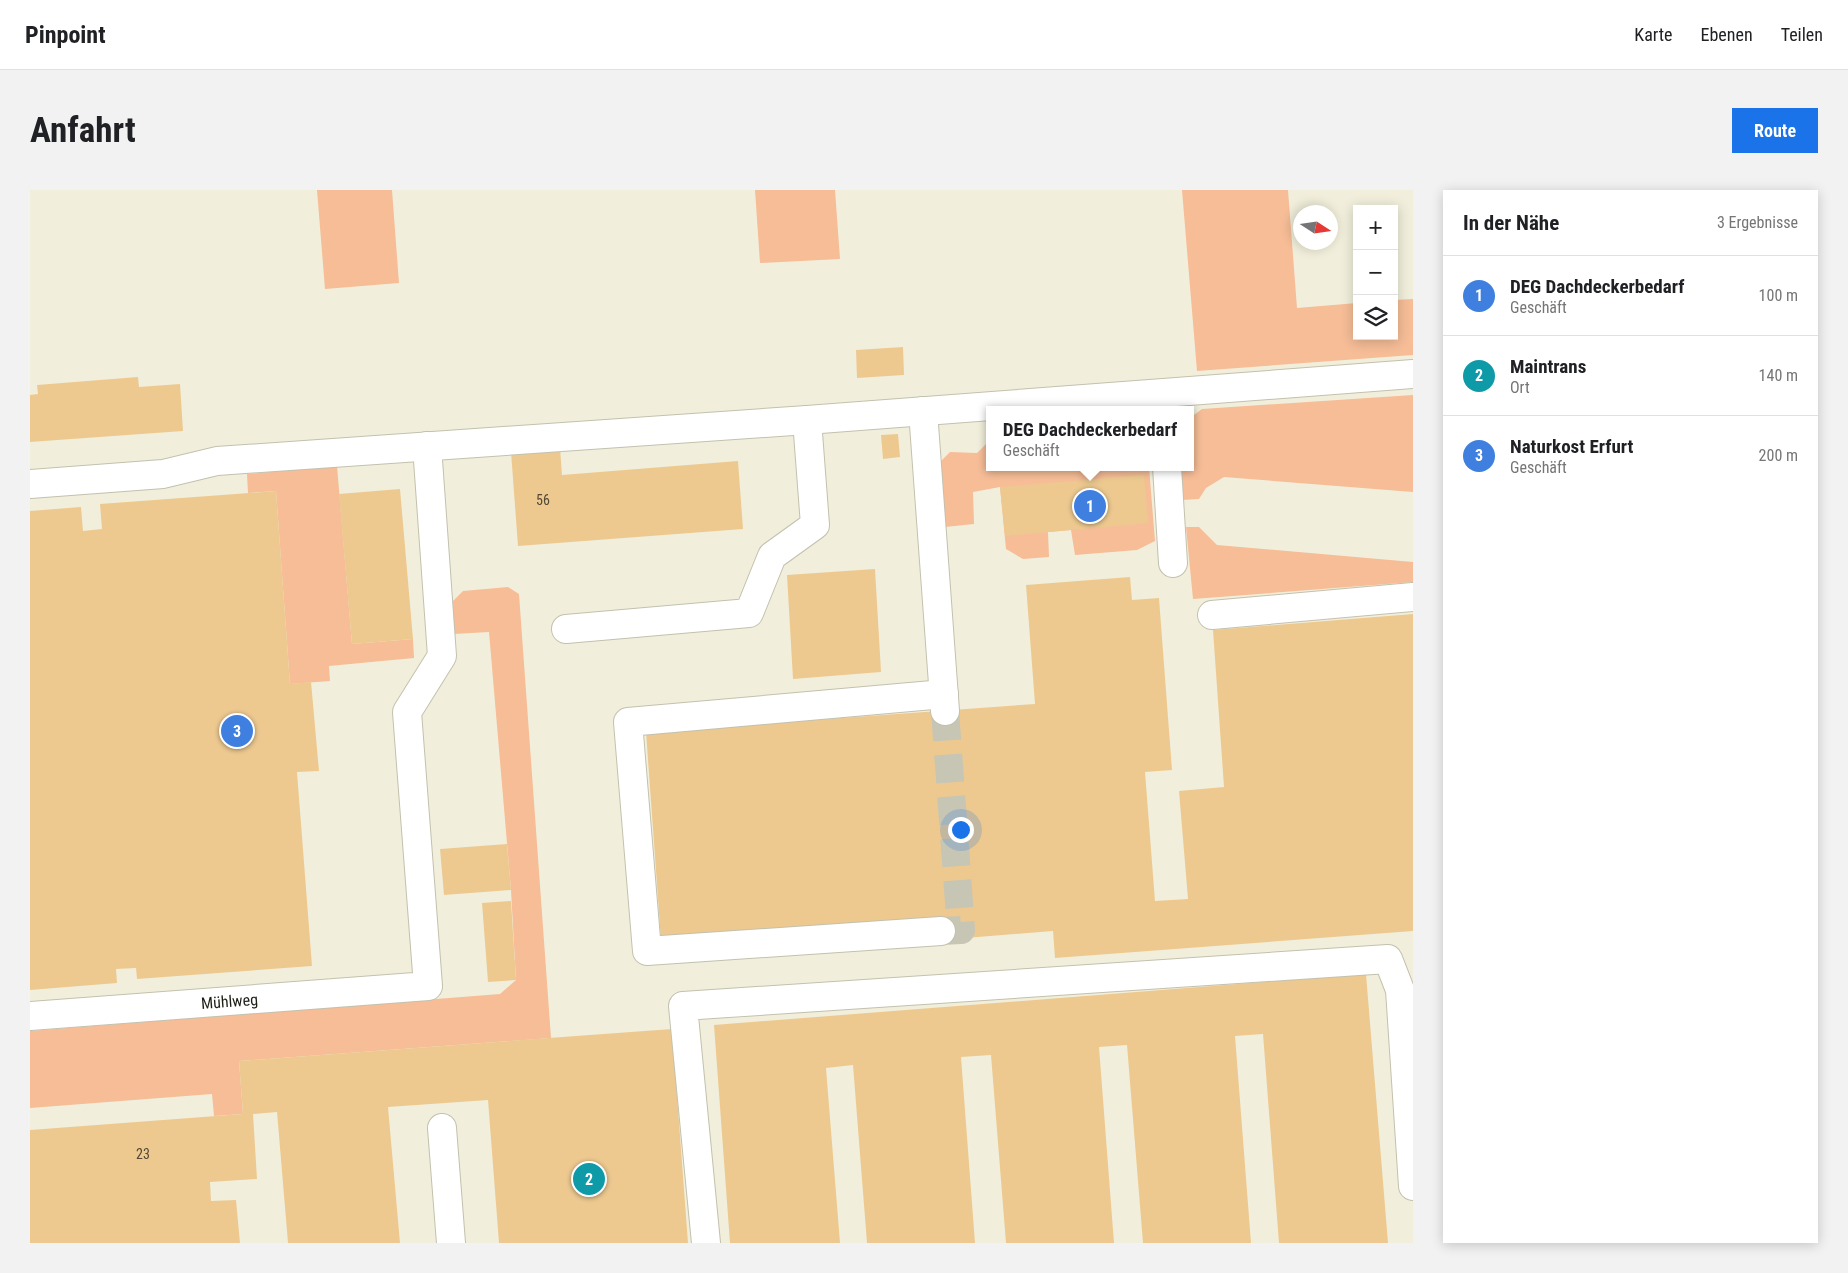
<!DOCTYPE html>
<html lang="de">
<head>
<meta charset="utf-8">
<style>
	:root { --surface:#fff; --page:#f2f2f2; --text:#202124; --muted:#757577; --line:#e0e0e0; --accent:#1a73e8 }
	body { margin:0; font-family:"Roboto Condensed",sans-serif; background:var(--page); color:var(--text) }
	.controls { position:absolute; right:15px; top:15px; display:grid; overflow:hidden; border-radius:0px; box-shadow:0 2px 12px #0003 }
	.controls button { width:45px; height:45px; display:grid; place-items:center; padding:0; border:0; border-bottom:1px solid var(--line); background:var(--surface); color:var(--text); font:25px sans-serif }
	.compass { position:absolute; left:1263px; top:15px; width:45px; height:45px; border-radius:50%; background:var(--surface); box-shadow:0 2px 12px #0003; rotate:102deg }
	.you { position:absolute; left:930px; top:639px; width:18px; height:18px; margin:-12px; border:4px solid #fff; border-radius:50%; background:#1a73e8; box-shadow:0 0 0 8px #1a73e833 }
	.badge { display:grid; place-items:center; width:32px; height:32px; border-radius:50%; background:var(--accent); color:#fff; font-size:16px; font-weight:700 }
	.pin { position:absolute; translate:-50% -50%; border:2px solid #fff; box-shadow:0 1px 5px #0006 }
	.popup { position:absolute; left:956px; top:216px; width:208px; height:65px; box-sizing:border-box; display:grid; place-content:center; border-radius:0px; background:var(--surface); filter:drop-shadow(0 1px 4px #0005); font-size:16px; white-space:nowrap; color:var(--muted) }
	.popup b { font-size:19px; color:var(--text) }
	.popup::after { content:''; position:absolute; left:50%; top:100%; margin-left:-10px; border:10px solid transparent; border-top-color:var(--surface) }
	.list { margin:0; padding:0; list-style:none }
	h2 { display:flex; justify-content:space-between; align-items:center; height:65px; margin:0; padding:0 20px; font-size:21px }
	h2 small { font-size:16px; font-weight:400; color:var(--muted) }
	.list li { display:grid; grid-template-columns:32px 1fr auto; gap:15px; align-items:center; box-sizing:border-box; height:80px; padding:0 20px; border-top:1px solid var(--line) }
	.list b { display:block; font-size:19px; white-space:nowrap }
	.list p { margin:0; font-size:16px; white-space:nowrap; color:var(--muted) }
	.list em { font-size:16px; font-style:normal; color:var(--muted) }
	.icon { flex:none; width:28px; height:28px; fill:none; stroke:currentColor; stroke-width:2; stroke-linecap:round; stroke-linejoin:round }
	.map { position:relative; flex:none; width:1383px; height:1053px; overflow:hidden; border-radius:0px }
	header { display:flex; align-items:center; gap:30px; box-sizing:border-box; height:70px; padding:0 25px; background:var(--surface); border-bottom:1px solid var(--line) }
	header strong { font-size:24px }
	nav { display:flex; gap:28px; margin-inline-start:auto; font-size:18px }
	.intro { display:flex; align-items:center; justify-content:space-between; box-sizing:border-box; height:120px; padding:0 30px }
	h1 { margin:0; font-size:35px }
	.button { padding:12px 22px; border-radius:0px; background:var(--accent); color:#fff; font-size:18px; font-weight:700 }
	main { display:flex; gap:30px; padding:0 30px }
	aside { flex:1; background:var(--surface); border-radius:0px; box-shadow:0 2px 12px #0003 }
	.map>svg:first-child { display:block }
	.green { fill:#f6bd97 }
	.building { fill:#edc990 }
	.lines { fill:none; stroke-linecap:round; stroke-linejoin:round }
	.minor-tunnel { stroke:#c7c5b4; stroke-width:28; stroke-dasharray:28 14; stroke-linecap:butt }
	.minor-casing { stroke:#c3c1ae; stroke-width:30 }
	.minor { stroke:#fff; stroke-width:28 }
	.labels { text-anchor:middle; stroke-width:4; stroke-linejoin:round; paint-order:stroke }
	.number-label { font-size:14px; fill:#524834 }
	.street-label { font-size:16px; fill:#1e1d16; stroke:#fefce8 }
</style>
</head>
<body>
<header>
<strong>Pinpoint</strong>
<nav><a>Karte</a><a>Ebenen</a><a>Teilen</a></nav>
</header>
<div class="intro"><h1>Anfahrt</h1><a class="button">Route</a></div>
<main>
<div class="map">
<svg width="1383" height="1053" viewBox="0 0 1383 1053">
	<rect width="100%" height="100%" fill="#f1efdb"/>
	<!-- green -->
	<g class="green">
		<path d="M287 0H362L369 93 295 99Z"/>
		<path d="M725 0H805L810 69 730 73Z"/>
		<path d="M1152 0H1258L1267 118 1327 113V146H1364V110L1383 109V165L1167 181Z"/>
		<path d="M1383 205V302L1194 287 1176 298 1169 309 1152 310 1150 277H1160V228L1172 219Z"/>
		<path d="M960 250V277H1119L1125 351 1107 360 1045 365 1041 340 1018 342 1019 367 993 369 976 359 970 297 943 302 944 334 915 337 910 272 920 262 947 263Z"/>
		<path d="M307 276 322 454 383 449 384 468 299 476 300 491 260 494 246 301 218 303 217 284Z"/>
		<path d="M1156 337H1169L1187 355 1383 372V392L1163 409Z"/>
		<path d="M478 397 489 404 521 848 209 871 213 924 184 926 182 904 0 918V841L470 804 486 790 481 700 459 442 424 444 423 411 433 401Z"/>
	</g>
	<!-- building -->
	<g class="building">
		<path d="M873 157 874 185 827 188 826 160Z"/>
		<path d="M108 187 109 197 150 194 153 241 0 252V205L8 204 7 195Z"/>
		<path d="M868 244 870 267 853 269 851 245Z"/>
		<path d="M530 258 532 285 708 271 713 339 488 356 481 262Z"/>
		<path d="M1114 285 1118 333 975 346 970 297Z"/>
		<path d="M370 299 383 449 322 454 309 304Z"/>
		<path d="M246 301 260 494 281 492 289 581 267 582 282 776 107 789 106 778 86 779 87 793 0 800V321L51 317 53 341 72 339 70 314Z"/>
		<path d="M845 379 851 482 763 489 757 385Z"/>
		<path d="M1100 387 1102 410 1129 408 1142 580 1115 582 1125 711 1158 709 1149 601 1194 597 1183 440 1383 424V741L1025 768 1023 741 911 750H631L616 542 1005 514 996 395Z"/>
		<path d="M477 654 481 700 414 705 410 659Z"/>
		<path d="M481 711 486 790 458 792 452 713Z"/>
		<path d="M1336 784 1358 1053H1249L1233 844 1205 846 1221 1053H1113L1097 855 1069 857 1084 1053H976L961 865 931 867 945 1053H837L823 875 796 878 810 1053H700L684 835Z"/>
		<path d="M642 839 658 1053H469L458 910 358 917 370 1053H258L247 922 223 924 227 989 180 992 181 1011 206 1010 210 1053H0V940L213 924 209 871Z"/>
	</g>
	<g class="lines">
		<!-- minor-tunnel -->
		<path class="minor-tunnel" d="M911 741 931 740 915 521"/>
		<!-- minor casing -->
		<g class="minor-casing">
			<g id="minor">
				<path d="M893 221 915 521"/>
				<path d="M1137 277 1143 373"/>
				<path d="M0 294 133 284 187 271 777 230 1383 184"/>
				<path d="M1182 425 1383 407"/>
				<path d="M536 439 719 423 742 366 785 335 777 230"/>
				<path d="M911 741 617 761 598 532 914 504"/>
				<path id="s1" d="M0 826 398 796 377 522 412 466 397 256"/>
				<path d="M412 938 421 1053"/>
				<path d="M676 1053 653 816 1358 769 1370 800 1383 996"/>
			</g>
		</g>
		<!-- minor -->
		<use href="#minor" class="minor"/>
	</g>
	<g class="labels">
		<!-- number labels -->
		<g class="number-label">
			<text x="513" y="315">56</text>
			<text x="113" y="969">23</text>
		</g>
		<!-- street labels -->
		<g class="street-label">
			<text dy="6" stroke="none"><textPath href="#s1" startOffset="200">Mühlweg</textPath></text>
		</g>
	</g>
</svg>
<div class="controls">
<button>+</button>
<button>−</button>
<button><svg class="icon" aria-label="layers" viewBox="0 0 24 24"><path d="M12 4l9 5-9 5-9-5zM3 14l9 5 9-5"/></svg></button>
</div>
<svg class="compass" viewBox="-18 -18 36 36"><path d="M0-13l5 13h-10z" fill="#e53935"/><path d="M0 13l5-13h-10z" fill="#757577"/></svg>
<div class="you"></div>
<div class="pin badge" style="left:1060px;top:316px;background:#3f7fe0">1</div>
<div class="popup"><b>DEG Dachdeckerbedarf</b>Geschäft</div>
<div class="pin badge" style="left:559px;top:989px;background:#0f9aa8">2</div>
<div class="pin badge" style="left:207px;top:541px;background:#3f7fe0">3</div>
</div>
<aside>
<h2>In der Nähe<small>3 Ergebnisse</small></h2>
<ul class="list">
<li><span class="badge" style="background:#3f7fe0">1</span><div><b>DEG Dachdeckerbedarf</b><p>Geschäft</p></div><em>100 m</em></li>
<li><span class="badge" style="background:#0f9aa8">2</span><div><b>Maintrans</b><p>Ort</p></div><em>140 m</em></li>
<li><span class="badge" style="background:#3f7fe0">3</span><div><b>Naturkost Erfurt</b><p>Geschäft</p></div><em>200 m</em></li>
</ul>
</aside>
</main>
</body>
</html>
